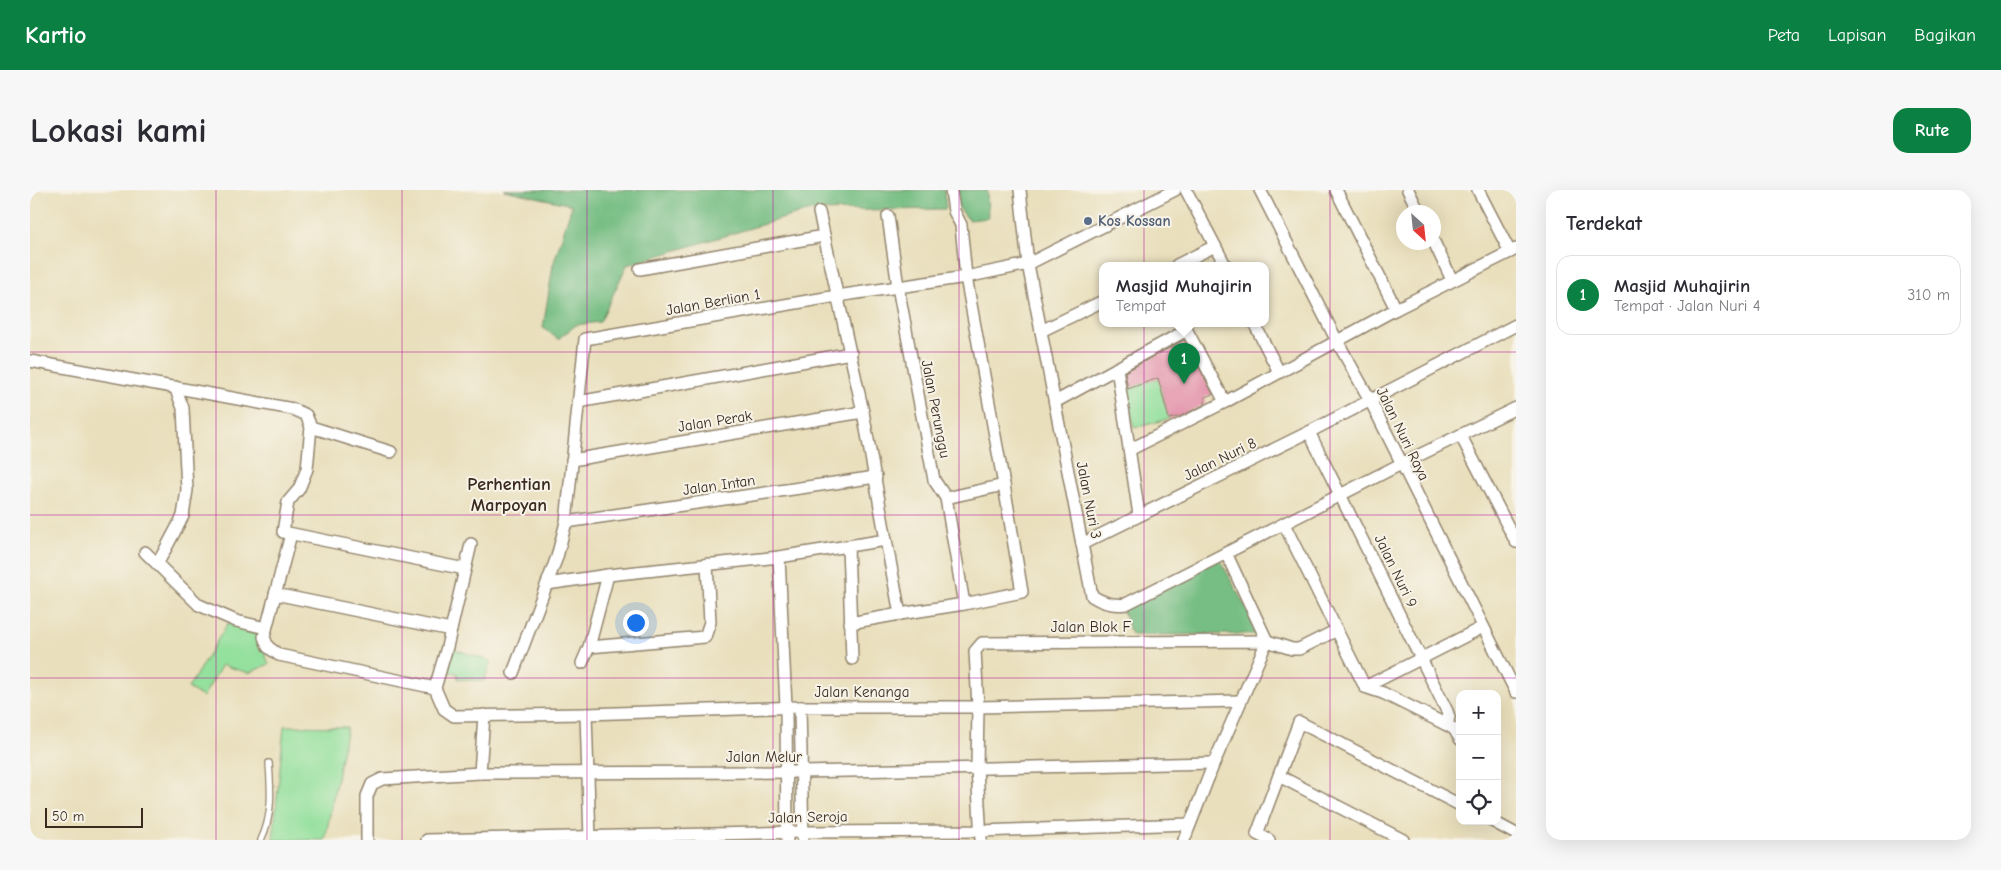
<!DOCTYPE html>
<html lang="id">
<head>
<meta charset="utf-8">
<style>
	:root { --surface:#fff; --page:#f7f7f7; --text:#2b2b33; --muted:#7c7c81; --line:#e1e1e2; --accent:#0b8043 }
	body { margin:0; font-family:"Comic Neue",sans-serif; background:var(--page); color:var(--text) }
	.controls { position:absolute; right:15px; bottom:15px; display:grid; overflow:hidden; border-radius:10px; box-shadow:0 5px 20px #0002 }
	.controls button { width:45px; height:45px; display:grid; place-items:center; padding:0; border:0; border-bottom:1px solid var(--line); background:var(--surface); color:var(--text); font:25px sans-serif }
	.compass { position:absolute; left:1366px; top:15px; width:45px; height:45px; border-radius:50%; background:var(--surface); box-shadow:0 5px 20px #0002; rotate:153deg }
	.scale { position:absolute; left:15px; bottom:12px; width:98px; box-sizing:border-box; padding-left:5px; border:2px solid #3b2a1e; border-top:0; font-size:14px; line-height:18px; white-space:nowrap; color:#3b2a1e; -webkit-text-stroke:4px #f7f3e8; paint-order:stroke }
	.you { position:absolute; left:605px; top:432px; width:18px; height:18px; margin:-12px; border:4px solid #fff; border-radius:50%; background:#1a73e8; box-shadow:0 0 0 8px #1a73e833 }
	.badge { display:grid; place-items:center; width:32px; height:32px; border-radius:50%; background:var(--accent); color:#fff; font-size:16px; font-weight:700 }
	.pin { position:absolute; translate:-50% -41px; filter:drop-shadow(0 1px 2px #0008) }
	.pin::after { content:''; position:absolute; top:26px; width:18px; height:15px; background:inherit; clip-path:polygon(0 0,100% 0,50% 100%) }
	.popup { position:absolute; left:1069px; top:72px; width:170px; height:65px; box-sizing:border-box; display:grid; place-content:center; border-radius:10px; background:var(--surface); filter:drop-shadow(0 1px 4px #0005); font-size:16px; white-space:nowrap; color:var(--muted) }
	.popup b { font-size:19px; color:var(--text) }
	.popup::after { content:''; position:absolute; left:50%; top:100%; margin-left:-10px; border:10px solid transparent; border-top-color:var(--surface) }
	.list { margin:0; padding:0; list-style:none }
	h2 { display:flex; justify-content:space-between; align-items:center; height:65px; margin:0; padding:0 20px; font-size:21px }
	h2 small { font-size:16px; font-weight:400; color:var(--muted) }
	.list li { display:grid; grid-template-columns:32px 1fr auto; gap:15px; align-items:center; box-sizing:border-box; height:80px; margin:0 10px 10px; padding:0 10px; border:1px solid var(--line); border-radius:15px }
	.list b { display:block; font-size:19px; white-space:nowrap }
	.list p { margin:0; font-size:16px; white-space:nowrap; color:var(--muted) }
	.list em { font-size:16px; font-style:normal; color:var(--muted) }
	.icon { flex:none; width:28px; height:28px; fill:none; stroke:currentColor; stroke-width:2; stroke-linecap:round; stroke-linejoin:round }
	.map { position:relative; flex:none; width:1486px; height:650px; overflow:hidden; border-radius:15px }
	header { display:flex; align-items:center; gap:30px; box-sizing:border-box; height:70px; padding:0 25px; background:var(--accent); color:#fff }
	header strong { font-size:24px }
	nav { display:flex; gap:28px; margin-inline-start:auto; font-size:18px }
	.intro { display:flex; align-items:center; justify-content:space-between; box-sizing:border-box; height:120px; padding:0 30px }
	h1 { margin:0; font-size:35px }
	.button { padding:12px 22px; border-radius:15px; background:var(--accent); color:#fff; font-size:18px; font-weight:700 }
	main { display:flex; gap:30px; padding:0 30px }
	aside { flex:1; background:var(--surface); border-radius:15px; box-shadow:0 5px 20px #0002 }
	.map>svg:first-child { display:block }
	.green { fill:#94e09d; stroke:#68855e }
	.forest { fill:#77be84; stroke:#597451 }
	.building { fill:#e28ca7 }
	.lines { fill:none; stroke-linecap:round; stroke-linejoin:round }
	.lane-casing { stroke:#92846d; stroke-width:8 }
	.street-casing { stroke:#92846d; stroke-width:14 }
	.lane { stroke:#fff; stroke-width:5.5 }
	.street { stroke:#fff; stroke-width:11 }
	.grid { fill:none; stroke:#b5179e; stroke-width:1; stroke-opacity:0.55 }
	.service-dot { fill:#5c6f8a; stroke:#f7f3e8; stroke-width:2 }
	.labels { text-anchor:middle; stroke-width:4; stroke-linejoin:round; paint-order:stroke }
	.service-label { font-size:15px; font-weight:bold; fill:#4e5e75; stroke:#f7f3e8; text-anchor:start }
	.street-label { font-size:15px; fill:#3b2a1e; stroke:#f7f3e8 }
	.quarter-label { font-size:18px; font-weight:bold; fill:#3b2a1e; stroke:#f7f3e8 }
</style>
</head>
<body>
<header>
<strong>Kartio</strong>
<nav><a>Peta</a><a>Lapisan</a><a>Bagikan</a></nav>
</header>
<div class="intro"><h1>Lokasi kami</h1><a class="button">Rute</a></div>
<main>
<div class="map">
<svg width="1486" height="650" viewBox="0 0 1486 650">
	<rect width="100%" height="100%" fill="#f7f3e8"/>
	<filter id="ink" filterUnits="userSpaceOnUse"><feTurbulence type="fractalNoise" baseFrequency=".02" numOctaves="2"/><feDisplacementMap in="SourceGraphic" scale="10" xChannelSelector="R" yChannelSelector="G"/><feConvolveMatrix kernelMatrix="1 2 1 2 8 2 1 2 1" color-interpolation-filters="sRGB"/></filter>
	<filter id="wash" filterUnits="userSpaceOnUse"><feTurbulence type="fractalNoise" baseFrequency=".0096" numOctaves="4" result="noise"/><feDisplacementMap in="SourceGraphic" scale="20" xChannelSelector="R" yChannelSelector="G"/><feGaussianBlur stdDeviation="1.12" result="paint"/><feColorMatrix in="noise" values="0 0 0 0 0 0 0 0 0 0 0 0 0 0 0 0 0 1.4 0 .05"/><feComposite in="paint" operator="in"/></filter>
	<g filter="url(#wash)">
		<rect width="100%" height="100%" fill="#e9dfbc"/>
		<!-- green -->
		<g class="green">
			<path d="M1128 188 1139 229 1104 238 1097 199Z"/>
			<path d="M198 433C229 440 228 447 239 474L219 483 192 475 173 507 158 498Z"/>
			<path d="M417 457 461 471 454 491 428 489 427 483 410 481Z"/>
			<path d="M254 536 317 537 295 650H243Z"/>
		</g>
		<!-- forest -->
		<g class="forest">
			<path d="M474 0H914L916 19 778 21 597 75 570 132 546 135 528 149 513 138 523 75 542 15Z"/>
			<path d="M925 0H957L958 28 939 30 929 18Z"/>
			<path d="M1189 368 1230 444 1101 445 1092 418Z"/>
		</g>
		<g id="blocks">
			<!-- building -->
			<path class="building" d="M1154 150 1183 204 1175 207V214L1151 226 1139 229 1128 188 1098 199 1095 182Z"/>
		</g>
	</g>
	<g filter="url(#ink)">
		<use href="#blocks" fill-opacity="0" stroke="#92846d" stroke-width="1"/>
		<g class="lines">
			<!-- lane casing -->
			<g class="lane-casing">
				<path id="lane" d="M231 650C243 625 241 600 239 573"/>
			</g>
			<!-- street casing -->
			<g class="street-casing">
				<g id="street">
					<path d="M990 0 998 74 1062 406C1073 413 1084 416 1096 414L1371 274 1486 218"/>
					<path d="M1156 0 1195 75"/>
					<path d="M1230 0 1307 151 1340 210 1486 502"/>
					<path d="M1306 0 1366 119"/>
					<path d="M1378 0 1389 22"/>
					<path d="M1448 0 1480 62"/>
					<path d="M858 26 868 97 904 290 916 308 934 414"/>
					<path d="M1404 52 1422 90"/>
					<path d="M1147 75 1185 56"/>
					<path d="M610 79 794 46"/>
					<path d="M1153 133 1195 212"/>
					<path d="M1224 133 1249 182"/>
					<path d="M1011 141 1073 111"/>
					<path d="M0 171 263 219 276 225 281 237 277 279 269 299 258 312 253 342 435 379"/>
					<path d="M1087 178 1109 325"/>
					<path d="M548 212 821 163"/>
					<path d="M1025 212 1157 140"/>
					<path d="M281 237 361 262"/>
					<path d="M1279 242 1417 521 1419 527 1417 535"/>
					<path d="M1431 246 1486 352"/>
					<path d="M1099 260 1195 212 1366 119 1486 59"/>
					<path d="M542 270 833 222"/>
					<path d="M916 308 974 295 936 87 931 35 924 21 921 0"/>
					<path d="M536 332 846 287"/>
					<path d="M1254 334 1335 497 1353 503 1417 535 1424 539 1430 549"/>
					<path d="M261 344 234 447 238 457 249 465 405 498"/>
					<path d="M856 350 870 424 934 414 992 402 974 295"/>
					<path d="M441 354 417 457 405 498 414 519 424 526 556 524 770 517H948L1210 511"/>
					<path d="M1052 354 1279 242 1486 135"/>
					<path d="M818 356 822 469"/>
					<path d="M115 362 169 415 206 431 236 438"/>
					<path d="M1196 363 1237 451"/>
					<path d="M749 367 756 517 757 650"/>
					<path d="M128 373 153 326 157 300 153 218 145 197"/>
					<path d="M517 394 578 385 749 367 856 350 833 222 789 22"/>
					<path d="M245 404 421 440"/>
					<path d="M820 433 870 424"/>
					<path d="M559 457 675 447 680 432 677 374"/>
					<path d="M552 473 559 457 578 385"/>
					<path d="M483 483 527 367 536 332 555 149 807 106 936 87 998 74 1145 0"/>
					<path d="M1335 497 1453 437"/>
					<path d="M770 517 773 650"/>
					<path d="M556 524 560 650"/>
					<path d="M450 583 454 525"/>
					<path d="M1249 586 1373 650"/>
					<path d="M1462 631 1486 644"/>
					<path d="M337 650V606L342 594 352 589 450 583 772 582 1184 573"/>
					<path d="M397 650 773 642 951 641 1160 634"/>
					<path d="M951 650 947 578 948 517 945 461 952 453 1237 451 1262 459H1269L1307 440"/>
					<path d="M1154 650 1184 573 1237 451"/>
					<path d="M1239 650 1227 644 1269 532 1430 615"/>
				</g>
			</g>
			<!-- lane -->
			<use href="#lane" class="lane"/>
			<!-- street -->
			<use href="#street" class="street"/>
		</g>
	</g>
	<!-- grid -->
	<path class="grid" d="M186 0V650M372 0V650M557 0V650M743 0V650M929 0V650M1114 0V650M1300 0V650M0 162H1486M0 325H1486M0 488H1486"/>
	<!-- markers -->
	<circle class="service-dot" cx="1058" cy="31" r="5"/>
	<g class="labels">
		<!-- service labels -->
		<g class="service-label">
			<text x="1068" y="36">Kos Kossan</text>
		</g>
		<!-- street labels -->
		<g class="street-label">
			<text transform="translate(683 112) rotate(-10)" y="5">Jalan Berlian 1</text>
			<text transform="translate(906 219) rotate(79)" y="5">Jalan Perunggu</text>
			<text transform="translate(685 231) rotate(-9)" y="5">Jalan Perak</text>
			<text transform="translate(1373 244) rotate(64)" y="5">Jalan Nuri Raya</text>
			<text transform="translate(1190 269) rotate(-26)" y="5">Jalan Nuri 8</text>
			<text transform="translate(689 295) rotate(-8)" y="5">Jalan Intan</text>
			<text transform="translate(1059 310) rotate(79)" y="5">Jalan Nuri 3</text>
			<text transform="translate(1366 381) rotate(64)" y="5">Jalan Nuri 9</text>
			<text x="1061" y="442">Jalan Blok F</text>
			<text x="832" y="507">Jalan Kenanga</text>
			<text x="734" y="572">Jalan Melur</text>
			<text transform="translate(778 627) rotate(-1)" y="5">Jalan Seroja</text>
		</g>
		<!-- quarter labels -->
		<g class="quarter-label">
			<text x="479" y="300">Perhentian<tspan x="479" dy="21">Marpoyan</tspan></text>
		</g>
	</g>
</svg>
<div class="controls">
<button>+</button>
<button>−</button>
<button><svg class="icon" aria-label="locate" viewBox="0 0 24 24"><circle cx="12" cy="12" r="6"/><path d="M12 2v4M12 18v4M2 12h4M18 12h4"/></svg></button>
</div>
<svg class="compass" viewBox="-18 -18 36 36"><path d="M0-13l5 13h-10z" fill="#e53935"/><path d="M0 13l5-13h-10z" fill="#7c7c81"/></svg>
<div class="scale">50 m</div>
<div class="you"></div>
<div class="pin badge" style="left:1154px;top:194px">1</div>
<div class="popup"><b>Masjid Muhajirin</b>Tempat</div>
</div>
<aside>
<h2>Terdekat<small></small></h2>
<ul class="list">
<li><span class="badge">1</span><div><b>Masjid Muhajirin</b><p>Tempat · Jalan Nuri 4</p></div><em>310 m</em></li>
</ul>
</aside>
</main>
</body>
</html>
